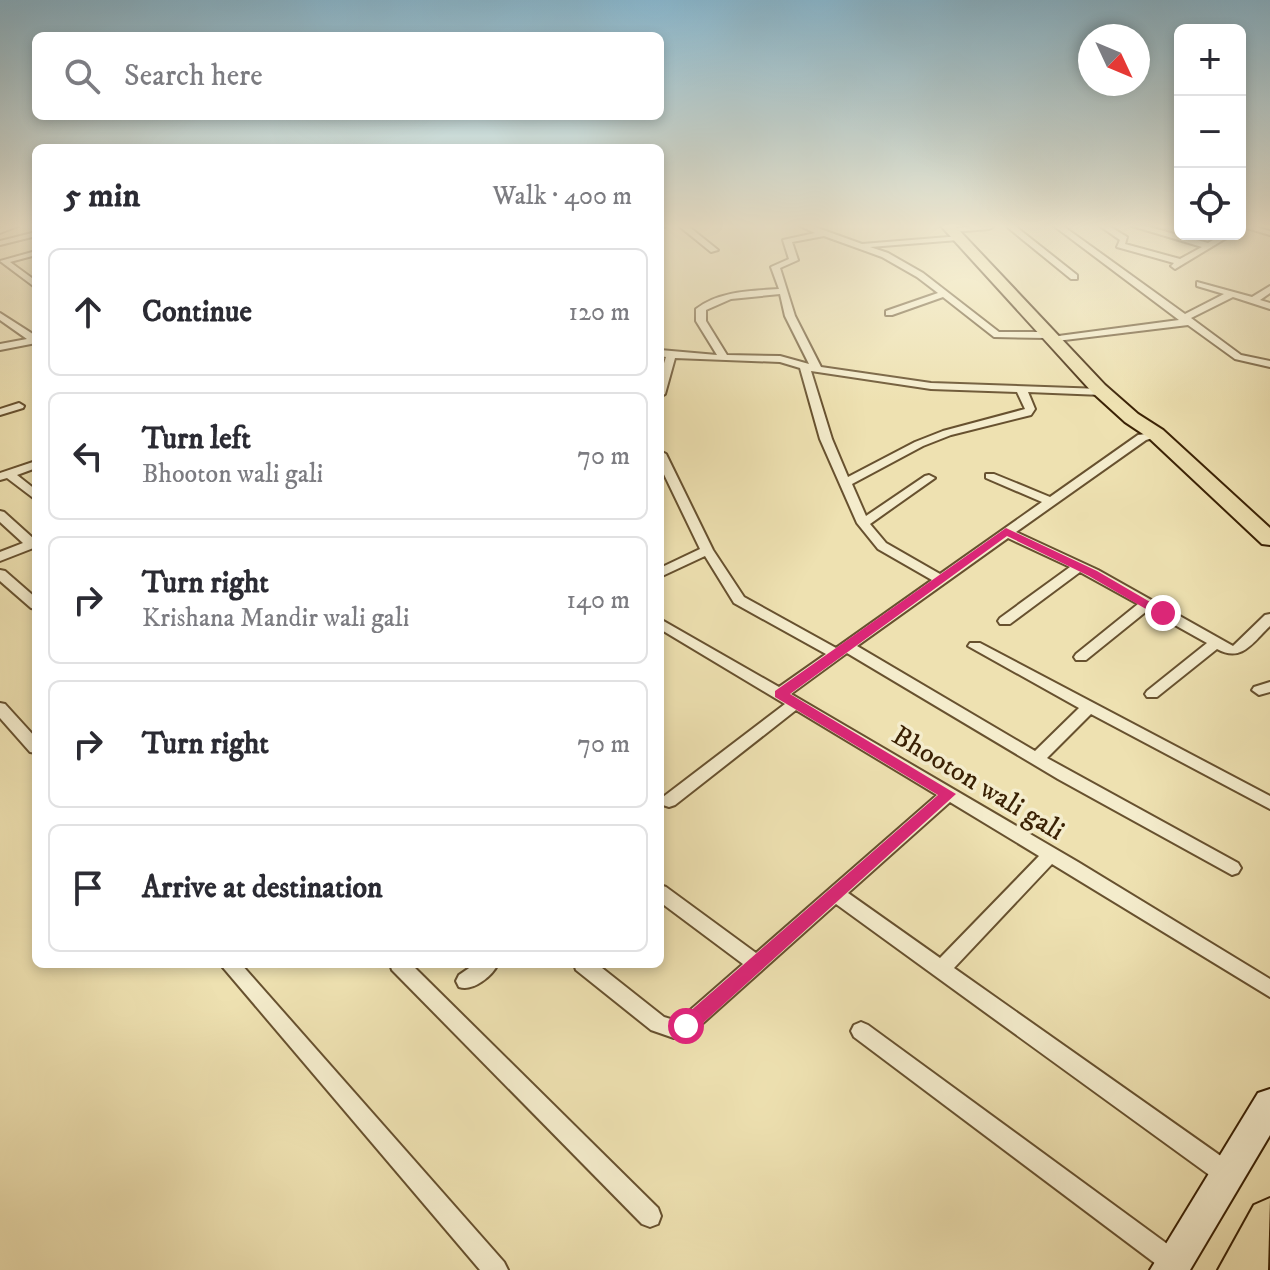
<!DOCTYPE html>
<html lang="en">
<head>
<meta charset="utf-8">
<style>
	:root { --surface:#fff; --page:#f7f7f7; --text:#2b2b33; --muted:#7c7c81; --line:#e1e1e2 }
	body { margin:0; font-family:"IM FELL DW Pica",serif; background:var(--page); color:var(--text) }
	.controls { position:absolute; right:24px; top:24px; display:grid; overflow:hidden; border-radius:12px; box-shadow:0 4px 12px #0003 }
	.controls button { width:72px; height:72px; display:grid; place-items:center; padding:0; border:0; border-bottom:2px solid var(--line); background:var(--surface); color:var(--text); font:40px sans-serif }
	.compass { position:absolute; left:1078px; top:24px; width:72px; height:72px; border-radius:50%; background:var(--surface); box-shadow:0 4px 12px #0003; rotate:134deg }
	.stop { position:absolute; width:24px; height:24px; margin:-18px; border:6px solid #db2777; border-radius:50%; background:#fff }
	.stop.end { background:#db2777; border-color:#fff; box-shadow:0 2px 8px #0008 }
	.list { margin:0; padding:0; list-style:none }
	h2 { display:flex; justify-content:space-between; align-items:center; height:104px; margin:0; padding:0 32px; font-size:34px }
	h2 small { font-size:26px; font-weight:400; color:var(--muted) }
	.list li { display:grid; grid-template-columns:52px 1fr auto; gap:24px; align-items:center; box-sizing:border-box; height:128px; margin:0 16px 16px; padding:0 16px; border:2px solid var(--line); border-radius:12px }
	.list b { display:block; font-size:30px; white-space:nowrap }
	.list p { margin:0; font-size:26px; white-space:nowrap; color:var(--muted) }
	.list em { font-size:26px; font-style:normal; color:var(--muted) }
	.icon { flex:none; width:44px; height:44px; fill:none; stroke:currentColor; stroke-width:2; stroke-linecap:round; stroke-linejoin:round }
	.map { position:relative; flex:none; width:1270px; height:1270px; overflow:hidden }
	.search { position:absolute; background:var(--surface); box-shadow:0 4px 12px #0003; left:32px; top:32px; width:632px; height:88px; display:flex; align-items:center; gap:20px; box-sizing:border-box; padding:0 28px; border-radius:12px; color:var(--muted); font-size:30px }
	.panel { position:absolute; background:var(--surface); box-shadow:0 4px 12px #0003; left:32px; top:144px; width:632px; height:824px; border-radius:12px }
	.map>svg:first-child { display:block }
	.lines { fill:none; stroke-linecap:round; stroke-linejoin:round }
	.street-casing { stroke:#67512f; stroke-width:4 }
	.secondary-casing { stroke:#3a2104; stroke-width:4 }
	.primary-casing { stroke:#3a2104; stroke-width:4 }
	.highway-casing { stroke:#3a2104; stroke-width:4 }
	.street { fill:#f4eccc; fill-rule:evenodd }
	.secondary { fill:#f4eccc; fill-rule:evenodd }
	.primary { fill:#eee1b1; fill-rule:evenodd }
	.highway { fill:#eee1b1; fill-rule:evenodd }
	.route { fill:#db2777 }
	.labels { text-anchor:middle; stroke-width:7; stroke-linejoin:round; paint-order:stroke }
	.street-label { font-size:28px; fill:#3a2104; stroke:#f4eccc }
</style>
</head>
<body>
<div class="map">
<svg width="1270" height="1270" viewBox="0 0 1270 1270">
	<rect width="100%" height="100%" fill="#eee1b1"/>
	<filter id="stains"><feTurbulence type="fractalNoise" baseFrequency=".0025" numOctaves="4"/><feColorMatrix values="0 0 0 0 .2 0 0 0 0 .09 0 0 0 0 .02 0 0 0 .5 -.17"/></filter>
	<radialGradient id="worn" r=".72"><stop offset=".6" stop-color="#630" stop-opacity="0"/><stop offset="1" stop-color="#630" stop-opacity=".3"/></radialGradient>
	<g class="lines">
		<!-- street casing -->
		<g class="street-casing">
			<g id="street">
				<path d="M6 226H18L0 233V228Z"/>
				<path d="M660 226H666L662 228Z"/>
				<path d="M679 226H688L718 250 711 252Z"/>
				<path d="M800 226H812L862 244 961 236 962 238 958 240 870 247 888 253 923 273 999 332H1047L1052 335 1047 338 994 337 943 297 892 315H886V311L938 293 917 277 882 257 824 236 792 242 798 260 780 268 795 316 821 367 931 383 1102 389 1107 392 1102 395 1028 392 1035 409 1031 415 951 435 923 446 852 484 866 516 925 476 929 475 935 478 870 524 886 543 940 574 1042 502 986 478V474H994L1050 497 1138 435 1160 432V436L1146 440 1016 532 1098 570 1233 646 1265 615 1270 614V626C1253 642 1242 663 1217 649L1157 697H1147L1145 694 1147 691 1207 643 1148 610 1086 660H1076L1074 657 1076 654 1138 604 1080 572 1010 624H1000L998 621 1000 618 1070 567 1008 538 857 646 1035 751 1079 708 968 646 970 643H980L1270 796V809L1091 714 1047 758 1238 863 1241 868 1238 873 1232 875 1058 779 847 653 791 694 1078 862 1270 979V997L1052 864 954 968 1235 1166 1238 1174 1235 1182 1227 1185 1219 1182 836 904 693 1032 674 1038 651 1030 576 970 574 964H597L664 1017 674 1020 680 1019 743 964 660 902V885L666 887 756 953 937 795 796 710 675 805 669 807 663 805 661 801 663 797 785 704 660 629V619L779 687 826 654 734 603 705 556 660 577V568L700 549 660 466V451L666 454 713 550 744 597 836 648 932 580 878 549 857 523 820 439 800 368 780 362 675 358 665 394 660 397V376L666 357 660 356V350L717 355 696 321V309C719 291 751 291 779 289L771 267 789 259 783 240 815 233ZM780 294 785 316 809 364 780 356 727 355 706 321V310L731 299ZM811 371 931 389 1017 392 1025 409 943 431 915 442 848 477 832 439ZM950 802 1039 856 940 958 848 893Z"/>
				<path d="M972 226 993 227 989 229 952 232 948 230Z"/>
				<path d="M1006 226H1015L1077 275V279H1071Z"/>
				<path d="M1054 226H1063L1185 314 1224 294 1197 286V282L1252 297 1270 286V293L1260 300 1270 303V309L1233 297 1191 318 1241 355 1270 361V367L1235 359 1188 325 1048 342 1046 340 1051 337 1179 320Z"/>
				<path d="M1100 226H1109L1127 237 1125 244 1180 259 1202 247 1132 226H1145L1208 243 1223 234H1233L1175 269 1171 266 1174 263 1117 247 1120 240Z"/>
				<path d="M1240 226H1252L1270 231V235Z"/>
				<path d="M36 232V236L0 245V241Z"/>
				<path d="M36 251V255L10 262 36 281V288L0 261Z"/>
				<path d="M0 313 36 336V343L0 350V344L27 339 0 320Z"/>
				<path d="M19 403 24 406 23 408 0 415V409Z"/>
				<path d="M36 461V468L17 475 36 490V500L7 478 0 480V473Z"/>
				<path d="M0 511 4 512 34 539 36 538V547L0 561V552L23 543 0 522Z"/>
				<path d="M0 570 5 571 36 598V609L31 608 0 581Z"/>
				<path d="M1270 682V692L1259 695 1252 690 1254 687Z"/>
				<path d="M0 703 5 704 36 738V753L30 752 0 718Z"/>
				<path d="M220 964H241L504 1262 508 1270H480Z"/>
				<path d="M390 964H411L658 1208 661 1216 658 1224 650 1227 642 1224 392 970Z"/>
				<path d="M475 964H498C492 976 473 992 459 987L456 981 459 975Z"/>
				<path d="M861 1022 868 1025 1181 1254 1185 1262 1181 1270H1164L854 1037 851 1031 854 1025Z"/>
			</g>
		</g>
		<!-- secondary casing -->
		<g class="secondary-casing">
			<path id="secondary" d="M1270 1089V1135L1190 1270H1150L1258 1093Z"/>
		</g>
		<!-- primary casing -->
		<g class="primary-casing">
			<path id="primary" d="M941 226H955L1105 385 1138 414 1163 430 1270 528V545L1262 544 1149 438 1125 422 1093 393Z"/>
		</g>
		<!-- highway casing -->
		<g class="highway-casing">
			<path id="highway" d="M1270 1198 1268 1270H1218L1254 1205Z"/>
		</g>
		<!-- street -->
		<use href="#street" class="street"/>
		<!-- secondary -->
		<use href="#secondary" class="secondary"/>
		<!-- primary -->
		<use href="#primary" class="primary"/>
		<!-- highway -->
		<use href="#highway" class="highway"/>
	</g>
	<!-- sky -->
	<linearGradient id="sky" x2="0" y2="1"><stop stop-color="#88b8d0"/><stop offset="0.56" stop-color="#f7f2dc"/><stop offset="1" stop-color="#f7f2dc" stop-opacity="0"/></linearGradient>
	<rect width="1270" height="404" fill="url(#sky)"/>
	<!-- route -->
	<path class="route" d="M1006 528 1097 571 1169 613 1158 616 1089 576 1007 536 790 694 956 794 693 1032H680L677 1026 680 1020 938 795 775 697V691Z"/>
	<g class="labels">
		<!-- street labels -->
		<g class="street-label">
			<text transform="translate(979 782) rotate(31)" y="10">Bhooton wali gali</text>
		</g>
	</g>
	<rect width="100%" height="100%" filter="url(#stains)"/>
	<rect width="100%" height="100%" fill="url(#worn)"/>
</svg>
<div class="controls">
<button>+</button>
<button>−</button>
<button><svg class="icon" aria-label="locate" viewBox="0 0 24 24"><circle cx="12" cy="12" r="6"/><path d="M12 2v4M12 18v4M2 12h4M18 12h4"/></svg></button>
</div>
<svg class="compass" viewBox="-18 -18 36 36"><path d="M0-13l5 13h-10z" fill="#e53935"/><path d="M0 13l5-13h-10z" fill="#7c7c81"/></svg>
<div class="stop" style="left:686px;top:1026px"></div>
<div class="stop end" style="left:1163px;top:613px"></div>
<div class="search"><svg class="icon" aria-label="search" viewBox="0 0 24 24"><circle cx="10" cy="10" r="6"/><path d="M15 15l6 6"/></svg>Search here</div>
<section class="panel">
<h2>5 min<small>Walk · 400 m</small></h2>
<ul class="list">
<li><svg class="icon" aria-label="ahead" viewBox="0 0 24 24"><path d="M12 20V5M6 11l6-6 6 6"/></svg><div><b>Continue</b></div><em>120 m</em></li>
<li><svg class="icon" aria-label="left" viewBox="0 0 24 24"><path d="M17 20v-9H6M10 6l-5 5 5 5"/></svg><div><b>Turn left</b><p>Bhooton wali gali</p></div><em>70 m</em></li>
<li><svg class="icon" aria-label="right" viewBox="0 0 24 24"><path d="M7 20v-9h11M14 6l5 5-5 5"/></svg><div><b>Turn right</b><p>Krishana Mandir wali gali</p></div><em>140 m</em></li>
<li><svg class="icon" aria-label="right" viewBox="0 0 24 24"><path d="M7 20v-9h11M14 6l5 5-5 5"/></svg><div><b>Turn right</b></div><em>70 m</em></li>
<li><svg class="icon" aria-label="arrive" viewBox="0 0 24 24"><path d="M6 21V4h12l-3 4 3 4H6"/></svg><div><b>Arrive at destination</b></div></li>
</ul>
</section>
</div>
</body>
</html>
